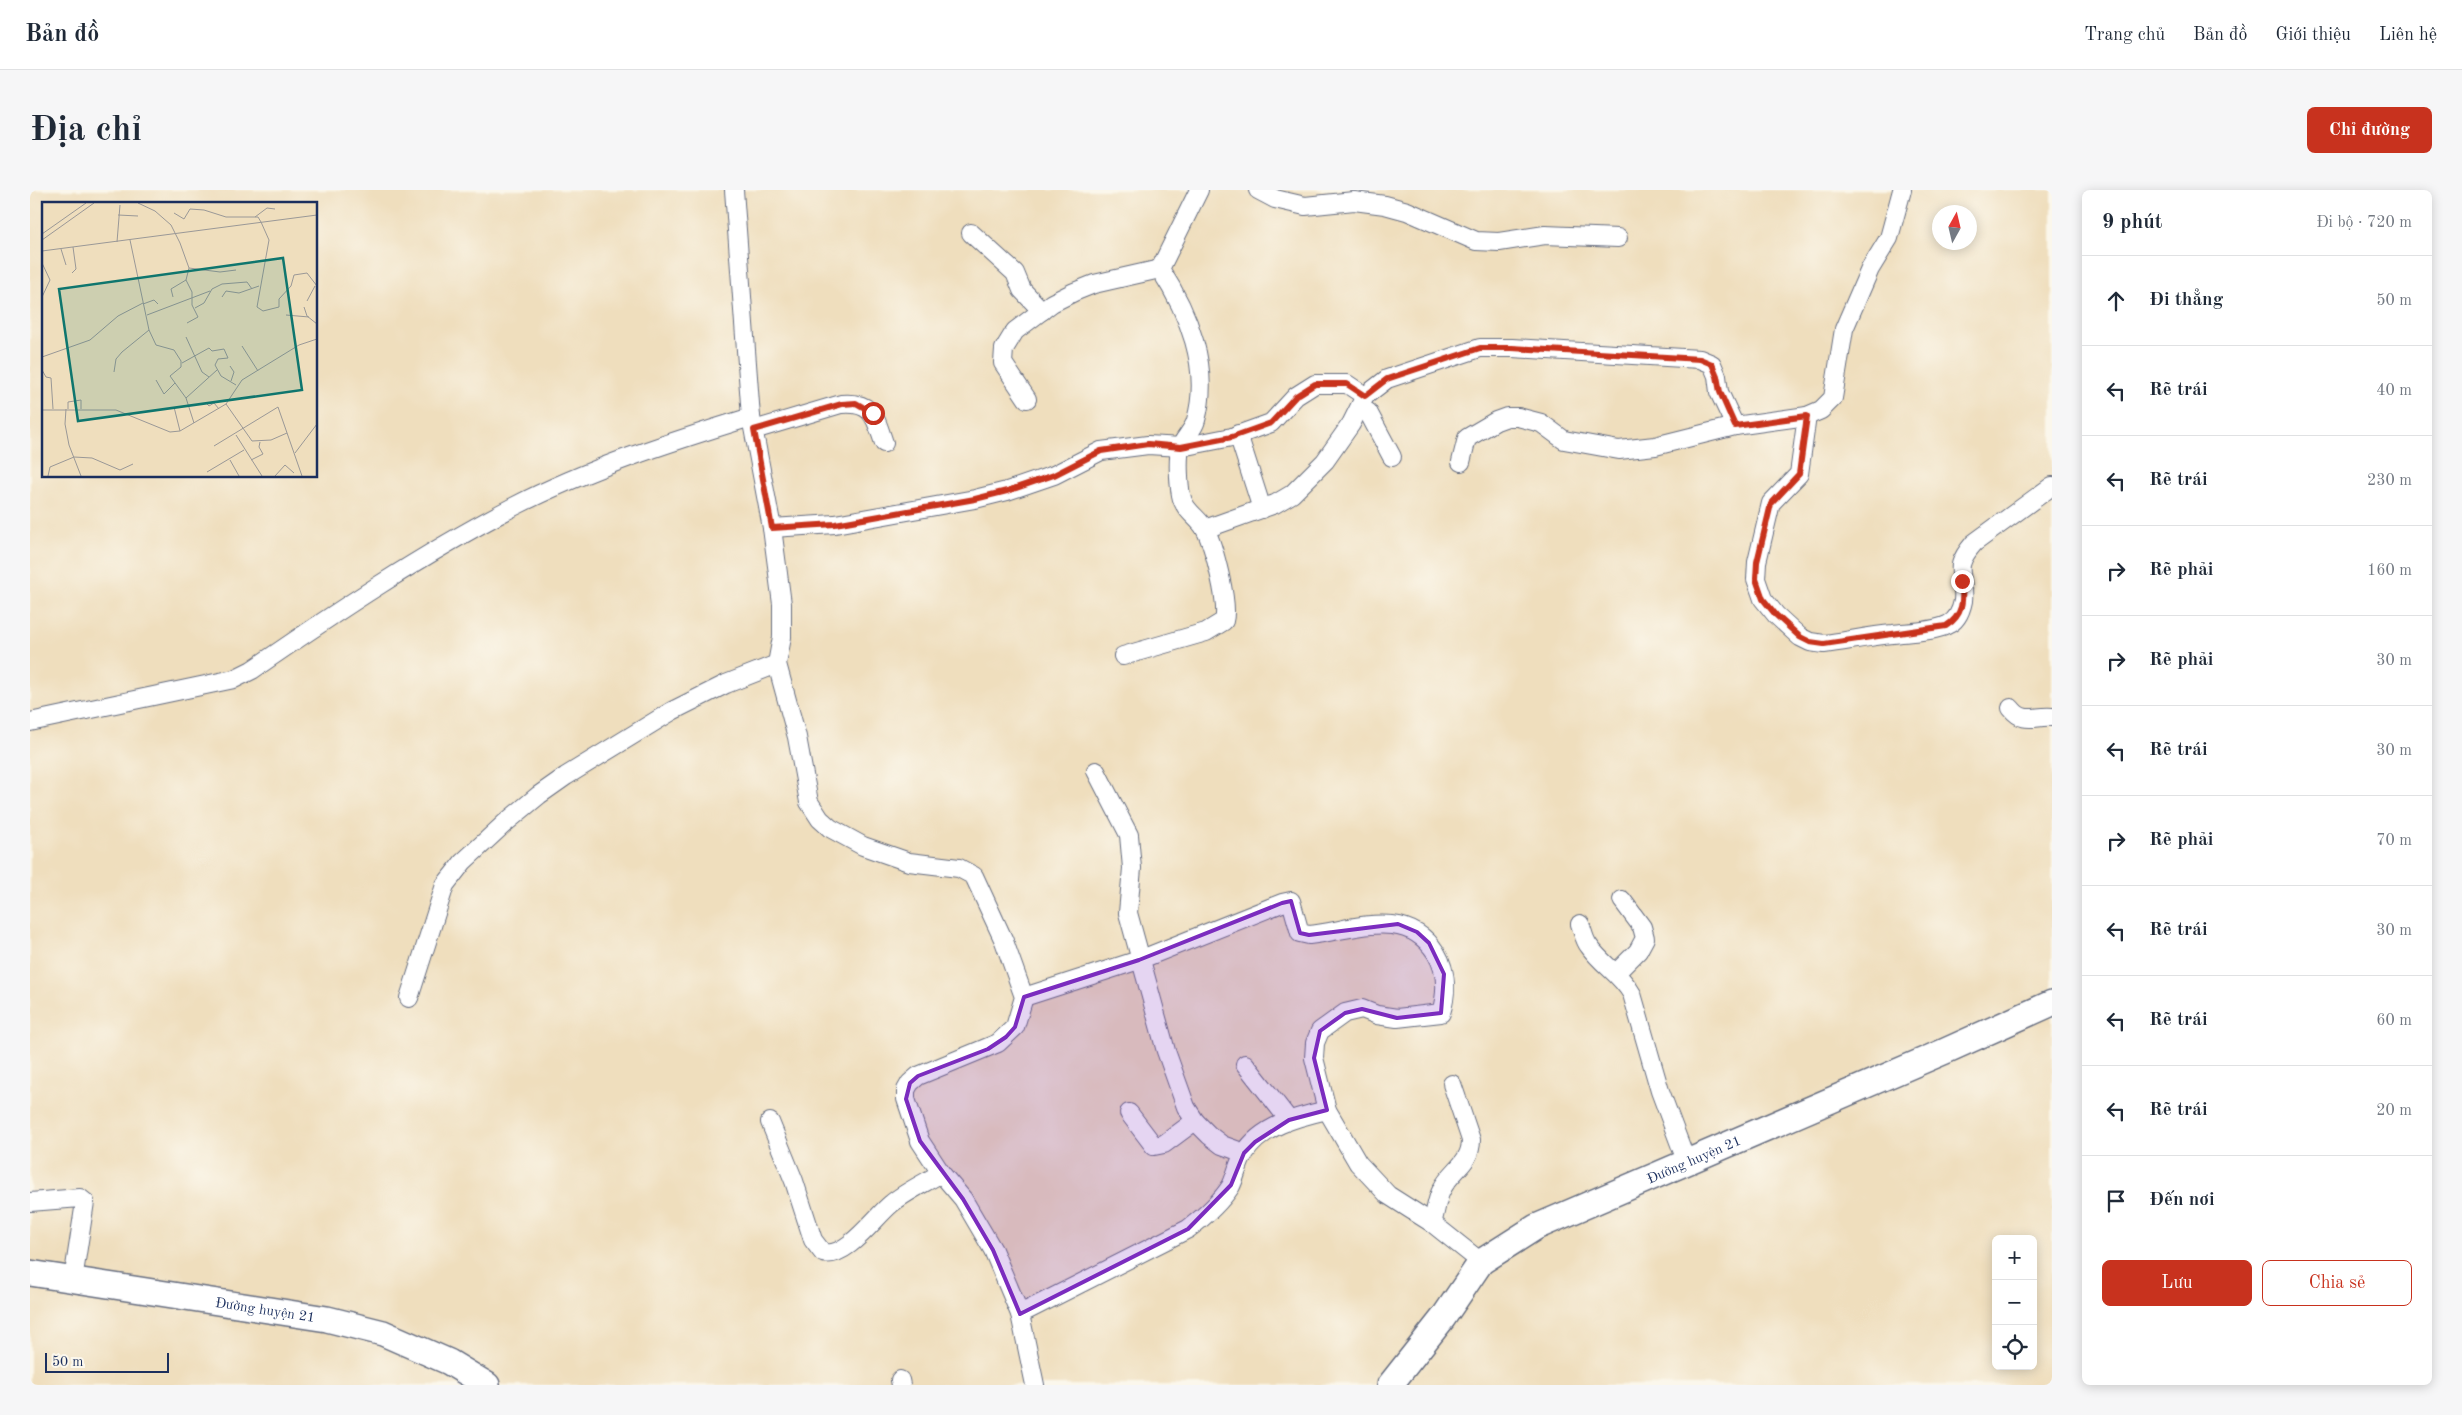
<!DOCTYPE html>
<html lang="vi">
<head>
<meta charset="utf-8">
<style>
	:root { --surface:#fff; --page:#f6f6f7; --text:#1f2937; --muted:#747a83; --line:#e0e1e3; --accent:#c8321e }
	body { margin:0; font-family:"Old Standard TT",serif; background:var(--page); color:var(--text) }
	.controls { position:absolute; right:15px; bottom:15px; display:grid; overflow:hidden; border-radius:8px; box-shadow:0 2px 12px #0003 }
	.controls button { width:45px; height:45px; display:grid; place-items:center; padding:0; border:0; border-bottom:1px solid var(--line); background:var(--surface); color:var(--text); font:25px sans-serif }
	.compass { position:absolute; left:1902px; top:15px; width:45px; height:45px; border-radius:50%; background:var(--surface); box-shadow:0 2px 12px #0003; rotate:8deg }
	.scale { position:absolute; left:15px; bottom:12px; width:124px; box-sizing:border-box; padding-left:5px; border:2px solid #1b2f5e; border-top:0; font-size:14px; line-height:18px; white-space:nowrap; color:#1b2f5e; -webkit-text-stroke:4px #fbf7ec; paint-order:stroke }
	.stop { position:absolute; width:15px; height:15px; margin:-11px; border:4px solid #c8321e; border-radius:50%; background:#fff }
	.stop.end { background:#c8321e; border-color:#fff; box-shadow:0 1px 5px #0008 }
	.list { margin:0; padding:0; list-style:none }
	h2 { display:flex; justify-content:space-between; align-items:center; height:65px; margin:0; padding:0 20px; font-size:21px }
	h2 small { font-size:16px; font-weight:400; color:var(--muted) }
	.list li { display:grid; grid-template-columns:32px 1fr auto; gap:15px; align-items:center; box-sizing:border-box; height:90px; padding:0 20px; border-top:1px solid var(--line) }
	.list b { display:block; font-size:19px; white-space:nowrap }
	.list em { font-size:16px; font-style:normal; color:var(--muted) }
	.actions { display:flex; gap:10px; padding:15px 20px }
	.actions a { flex:1; padding:11px 0; border:1px solid var(--accent); border-radius:8px; text-align:center; font-size:18px; color:var(--accent) }
	.actions .main { background:var(--accent); color:#fff }
	.icon { flex:none; width:28px; height:28px; fill:none; stroke:currentColor; stroke-width:2; stroke-linecap:round; stroke-linejoin:round }
	.map { position:relative; flex:none; width:2022px; height:1195px; overflow:hidden; border-radius:8px }
	header { display:flex; align-items:center; gap:30px; box-sizing:border-box; height:70px; padding:0 25px; background:var(--surface); border-bottom:1px solid var(--line) }
	header strong { font-size:24px }
	nav { display:flex; gap:28px; margin-inline-start:auto; font-size:18px }
	.intro { display:flex; align-items:center; justify-content:space-between; box-sizing:border-box; height:120px; padding:0 30px }
	h1 { margin:0; font-size:35px }
	.button { padding:12px 22px; border-radius:8px; background:var(--accent); color:#fff; font-size:18px; font-weight:700 }
	main { display:flex; gap:30px; padding:0 30px }
	aside { flex:1; background:var(--surface); border-radius:8px; box-shadow:0 2px 12px #0003 }
	.map>svg:first-child { display:block }
	.lines { fill:none; stroke-linecap:round; stroke-linejoin:round }
	.street-casing { stroke:#656c7f; stroke-width:20 }
	.secondary-casing { stroke:#656c7f; stroke-width:28 }
	.street { stroke:#fff; stroke-width:18 }
	.secondary { stroke:#fff; stroke-width:25 }
	.route { stroke:#c8321e; stroke-width:6 }
	.marked { fill:#7b2cbf; fill-opacity:0.2; stroke:#7b2cbf; stroke-width:4; stroke-linejoin:round }
	.labels { text-anchor:middle; stroke-width:4; stroke-linejoin:round; paint-order:stroke }
	.street-label { font-size:14px; fill:#1b2f5e; stroke:#fbf7ec }
	.inset-road { fill:none; stroke:#9a9897; stroke-width:1 }
	.view { fill:#0f766e; fill-opacity:0.15; stroke:#0f766e; stroke-width:2.5 }
	.inset-edge { fill:none; stroke:#1b2f5e; stroke-width:2.5 }
</style>
</head>
<body>
<header>
<strong>Bản đồ</strong>
<nav><a>Trang chủ</a><a>Bản đồ</a><a>Giới thiệu</a><a>Liên hệ</a></nav>
</header>
<div class="intro"><h1>Địa chỉ</h1><a class="button">Chỉ đường</a></div>
<main>
<div class="map">
<svg width="2022" height="1195" viewBox="0 0 2022 1195">
	<rect width="100%" height="100%" fill="#fbf7ec"/>
	<filter id="ink" filterUnits="userSpaceOnUse"><feTurbulence type="fractalNoise" baseFrequency=".02" numOctaves="2"/><feDisplacementMap in="SourceGraphic" scale="10" xChannelSelector="R" yChannelSelector="G"/><feConvolveMatrix kernelMatrix="1 2 1 2 8 2 1 2 1" color-interpolation-filters="sRGB"/></filter>
	<filter id="wash" filterUnits="userSpaceOnUse"><feTurbulence type="fractalNoise" baseFrequency=".0096" numOctaves="4" result="noise"/><feDisplacementMap in="SourceGraphic" scale="20" xChannelSelector="R" yChannelSelector="G"/><feGaussianBlur stdDeviation="1.12" result="paint"/><feColorMatrix in="noise" values="0 0 0 0 0 0 0 0 0 0 0 0 0 0 0 0 0 1.4 0 .05"/><feComposite in="paint" operator="in"/></filter>
	<g filter="url(#wash)">
		<rect width="100%" height="100%" fill="#efdebd"/>
	</g>
	<g filter="url(#ink)">
		<g class="lines">
			<!-- street casing -->
			<g class="street-casing">
				<g id="street">
					<path d="M704 0 721 227 742 338 752 414V447L747 474 767 547 779 612 790 629 800 638 833 656 879 672 929 678 944 686 974 751 994 807 985 837 968 853 888 886 880 893 876 900V909L890 951 911 983 933 1009 963 1060 990 1124 1005 1195"/>
					<path d="M1228 0 1245 9 1275 16 1324 11 1355 15 1377 21 1446 51 1469 52 1515 45 1588 48"/>
					<path d="M941 43 985 83 992 100 1012 121"/>
					<path d="M997 209 973 173 974 159 985 141 1022 113 1044 102 1064 94 1130 79"/>
					<path d="M1330 218 1338 222 1362 267"/>
					<path d="M1777 226 1769 284 1741 313 1727 372 1726 389 1733 409 1746 425 1770 447 1780 452 1794 454C1817 451 1840 446 1863 444 1880 442 1901 442 1917 435 1927 431 1931 421 1933 411 1936 382 1920 381 1944 353L2022 296"/>
					<path d="M724 240 811 214C843 211 845 227 854 253"/>
					<path d="M1208 244 1232 319"/>
					<path d="M1431 272 1437 248 1466 231 1477 227H1488L1511 233 1534 250 1589 260 1625 256 1705 236 1777 226 1791 220 1803 208 1814 139 1840 79 1859 48 1872 0"/>
					<path d="M742 338 805 334 945 309 977 301 1024 285 1071 261 1118 255 1151 257 1202 247 1241 233 1266 206 1285 194H1317L1335 206"/>
					<path d="M1175 339 1245 314 1262 304 1295 271 1321 234 1335 206 1357 189 1450 158H1482L1670 169 1682 174 1687 186 1689 202 1705 236"/>
					<path d="M1093 466 1176 442 1194 431C1199 414 1184 356 1175 339 1168 327 1154 321 1151 305 1149 295 1147 266 1151 256 1155 247 1164 239 1166 230 1181 178 1158 122 1130 79L1169 0"/>
					<path d="M1981 518C1994 535 2006 525 2022 527"/>
					<path d="M0 532 204 489 222 480C306 422 393 364 483 317 559 278 640 252 721 227"/>
					<path d="M1066 581 1099 645 1102 678 1098 723 1136 861 1156 917 1165 931 1179 945 1192 955 1214 963"/>
					<path d="M1550 734C1553 741 1554 750 1559 756 1572 775 1591 784 1602 804L1630 901 1657 973"/>
					<path d="M1586 783 1608 761 1615 748 1612 737 1592 710"/>
					<path d="M994 807 1109 770 1252 713 1261 711 1270 743 1279 745C1324 740 1377 716 1406 763 1417 781 1417 803 1411 823L1367 828 1347 825 1332 819 1315 823 1290 841 1285 853 1284 868 1297 920 1328 973 1358 1005 1402 1033 1451 1072"/>
					<path d="M379 808 415 695 433 672 474 634 509 605 536 586 642 521 696 494 747 474"/>
					<path d="M1215 874 1259 930"/>
					<path d="M1099 923 1124 956 1134 954 1165 931"/>
					<path d="M740 932 764 991 783 1050 793 1063C816 1069 845 1027 861 1014 875 1002 895 993 911 983"/>
					<path d="M0 1012 50 1008 55 1012 43 1090"/>
					<path d="M1402 1033C1406 1022 1406 1010 1412 999 1421 980 1441 974 1441 950L1422 894"/>
					<path d="M990 1124 1158 1039C1174 1027 1190 1013 1201 996 1206 986 1208 973 1214 964 1231 936 1267 927 1297 920"/>
					<path d="M870 1190 871 1195"/>
				</g>
			</g>
			<!-- secondary casing -->
			<g class="secondary-casing">
				<g id="secondary">
					<path id="s1" d="M0 1083 297 1129 353 1143 419 1172 457 1195"/>
					<path id="s2" d="M1360 1195 1413 1128 1451 1072 1506 1037 1913 862 2022 813"/>
				</g>
			</g>
			<!-- street -->
			<use href="#street" class="street"/>
			<!-- secondary -->
			<use href="#secondary" class="secondary"/>
		</g>
	</g>
	<g class="lines" filter="url(#ink)">
		<!-- route -->
		<path class="route" d="M843 223 826 213 812 214 724 240 742 338 805 334 945 309 977 301 1024 285 1071 261 1118 254 1151 257 1202 247 1241 233 1266 206 1285 194H1317L1335 206 1357 189 1450 158H1482L1670 169 1682 174 1687 186 1690 202 1705 236 1777 226 1769 284 1741 314 1727 372 1726 389 1733 409 1746 425 1770 447 1780 452 1794 454 1916 436C1934 425 1933 410 1932 391"/>
	</g>
	<!-- marked area -->
	<path class="marked" d="M1261 711 1270 743 1279 745 1368 734 1387 742 1399 753 1414 784 1411 823 1367 828 1332 819 1315 823 1290 841 1284 868 1297 920 1259 930 1225 952 1214 963 1201 995 1158 1039 990 1124 963 1060 933 1009 890 951 876 909 880 893 888 886 958 859 976 847 985 837 994 807 1109 770 1252 713Z"/>
	<g class="labels">
		<!-- street labels -->
		<g class="street-label">
			<text dy="5" stroke="none"><textPath href="#s2" startOffset="390">Đường huyện 21</textPath></text>
			<text dy="5" stroke="none"><textPath href="#s1" startOffset="238">Đường huyện 21</textPath></text>
		</g>
	</g>
	<!-- overview -->
	<g transform="translate(12 12)">
		<rect width="275" height="275" fill="#efdebd"/>
		<path class="inset-road" d="M96 1 113 9 129 23 138 41 147 66 144 78 150 90V103L156 115 145 121M132 11 142 17 148 7 162 8 184 15H216L219 20M76 13 96 14M213 15 225 6 233 7M219 20 227 38 215 105 221 109 237 105V97L249 84 252 73 265 71 275 84M0 32 44 1M0 38 52 1M88 38 107 128 114 143 132 148 139 159V165L128 174 144 196 152 221M75 40 78 3M19 47 24 63M0 49 275 13M0 61 8 78 0 95M147 66 178 70 194 68M30 71 34 67 31 45M131 95 129 87 144 78M180 95 184 89 197 91 217 84M265 99 273 84M101 102 112 98 116 102M262 105 265 114 275 122M153 106 162 101 170 87 180 82 205 80 210 87M105 113 168 89M244 113 267 115M144 135 160 170 167 175M200 144 216 169M0 155 48 138 76 114 101 101M140 161 167 146 170 149 182 147 186 156 176 157 173 163 179 174 194 183M188 164 192 170 189 179M0 168 4 175 9 176 11 207M72 170 74 157 80 150 107 128M114 178 122 192 133 181M144 196 175 168M164 201 167 204 172 201 177 207M184 202 210 239 229 238 245 231M132 205 138 229M24 207 23 222 27 243 39 274M26 207V200L39 198V207M0 208H74L128 230 138 229 184 202 200 178 257 143 275 137M194 233 220 274M172 244 236 205 260 274M253 251 275 222M188 258 197 274M209 258 221 252 217 245 218 240M165 270 202 248M6 274 8 265 32 255 50 256 78 268 91 262M233 274 243 263 252 271"/>
		<path class="view" d="M241 56 260 188 36 219 17 87Z"/>
		<rect width="275" height="275" class="inset-edge"/>
	</g>
</svg>
<div class="controls">
<button>+</button>
<button>−</button>
<button><svg class="icon" aria-label="locate" viewBox="0 0 24 24"><circle cx="12" cy="12" r="6"/><path d="M12 2v4M12 18v4M2 12h4M18 12h4"/></svg></button>
</div>
<svg class="compass" viewBox="-18 -18 36 36"><path d="M0-13l5 13h-10z" fill="#e53935"/><path d="M0 13l5-13h-10z" fill="#747a83"/></svg>
<div class="scale">50 m</div>
<div class="stop" style="left:843px;top:223px"></div>
<div class="stop end" style="left:1932px;top:391px"></div>
</div>
<aside>
<h2>9 phút<small>Đi bộ · 720 m</small></h2>
<ul class="list">
<li><svg class="icon" aria-label="ahead" viewBox="0 0 24 24"><path d="M12 20V5M6 11l6-6 6 6"/></svg><div><b>Đi thẳng</b></div><em>50 m</em></li>
<li><svg class="icon" aria-label="left" viewBox="0 0 24 24"><path d="M17 20v-9H6M10 6l-5 5 5 5"/></svg><div><b>Rẽ trái</b></div><em>40 m</em></li>
<li><svg class="icon" aria-label="left" viewBox="0 0 24 24"><path d="M17 20v-9H6M10 6l-5 5 5 5"/></svg><div><b>Rẽ trái</b></div><em>230 m</em></li>
<li><svg class="icon" aria-label="right" viewBox="0 0 24 24"><path d="M7 20v-9h11M14 6l5 5-5 5"/></svg><div><b>Rẽ phải</b></div><em>160 m</em></li>
<li><svg class="icon" aria-label="right" viewBox="0 0 24 24"><path d="M7 20v-9h11M14 6l5 5-5 5"/></svg><div><b>Rẽ phải</b></div><em>30 m</em></li>
<li><svg class="icon" aria-label="left" viewBox="0 0 24 24"><path d="M17 20v-9H6M10 6l-5 5 5 5"/></svg><div><b>Rẽ trái</b></div><em>30 m</em></li>
<li><svg class="icon" aria-label="right" viewBox="0 0 24 24"><path d="M7 20v-9h11M14 6l5 5-5 5"/></svg><div><b>Rẽ phải</b></div><em>70 m</em></li>
<li><svg class="icon" aria-label="left" viewBox="0 0 24 24"><path d="M17 20v-9H6M10 6l-5 5 5 5"/></svg><div><b>Rẽ trái</b></div><em>30 m</em></li>
<li><svg class="icon" aria-label="left" viewBox="0 0 24 24"><path d="M17 20v-9H6M10 6l-5 5 5 5"/></svg><div><b>Rẽ trái</b></div><em>60 m</em></li>
<li><svg class="icon" aria-label="left" viewBox="0 0 24 24"><path d="M17 20v-9H6M10 6l-5 5 5 5"/></svg><div><b>Rẽ trái</b></div><em>20 m</em></li>
<li><svg class="icon" aria-label="arrive" viewBox="0 0 24 24"><path d="M6 21V4h12l-3 4 3 4H6"/></svg><div><b>Đến nơi</b></div></li>
</ul>
<div class="actions"><a class="main">Lưu</a><a>Chia sẻ</a></div>
</aside>
</main>
</body>
</html>
